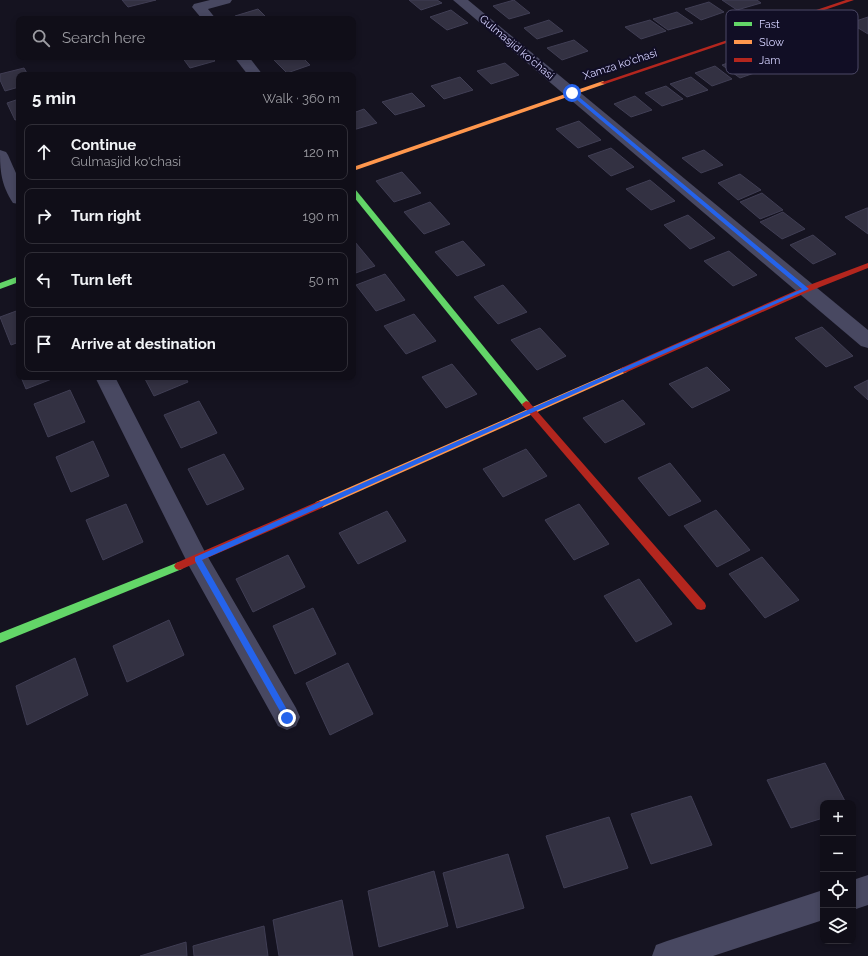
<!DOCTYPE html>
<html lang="en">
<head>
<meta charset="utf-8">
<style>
	:root { --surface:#100e18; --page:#191721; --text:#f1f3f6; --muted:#9c9ca2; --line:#302e37 }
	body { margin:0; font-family:Raleway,sans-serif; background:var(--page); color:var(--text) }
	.controls { position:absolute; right:12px; bottom:12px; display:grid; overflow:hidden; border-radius:8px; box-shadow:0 2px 6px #0003 }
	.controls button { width:36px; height:36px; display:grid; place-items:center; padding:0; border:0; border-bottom:1px solid var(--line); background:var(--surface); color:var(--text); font:20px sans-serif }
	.stop { position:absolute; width:12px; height:12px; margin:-9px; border:3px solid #2563eb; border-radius:50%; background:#fff }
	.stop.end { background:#2563eb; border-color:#fff; box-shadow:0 1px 4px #0008 }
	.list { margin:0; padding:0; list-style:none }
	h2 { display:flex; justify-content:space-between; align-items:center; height:52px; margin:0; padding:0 16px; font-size:17px }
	h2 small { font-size:13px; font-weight:400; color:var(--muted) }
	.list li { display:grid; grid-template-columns:26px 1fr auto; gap:12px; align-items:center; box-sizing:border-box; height:56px; margin:0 8px 8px; padding:0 8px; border:1px solid var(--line); border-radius:8px }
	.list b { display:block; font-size:15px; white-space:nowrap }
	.list p { margin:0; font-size:13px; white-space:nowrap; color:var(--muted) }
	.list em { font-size:13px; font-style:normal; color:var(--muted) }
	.icon { flex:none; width:22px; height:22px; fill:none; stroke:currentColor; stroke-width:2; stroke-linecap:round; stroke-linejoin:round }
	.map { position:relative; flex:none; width:868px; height:956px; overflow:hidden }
	.search { position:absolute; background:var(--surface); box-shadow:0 2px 6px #0003; left:16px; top:16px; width:340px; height:44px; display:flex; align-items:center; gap:10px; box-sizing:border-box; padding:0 14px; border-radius:8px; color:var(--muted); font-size:15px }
	.panel { position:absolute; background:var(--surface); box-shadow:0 2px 6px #0003; left:16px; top:72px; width:340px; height:308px; border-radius:8px }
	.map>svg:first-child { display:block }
	.building { fill:#333142; stroke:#403e54 }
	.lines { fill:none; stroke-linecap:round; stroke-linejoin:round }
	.street { fill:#484861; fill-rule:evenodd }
	.fast { fill:#63d668; fill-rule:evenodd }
	.slow { fill:#ff974d; fill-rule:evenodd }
	.jam { fill:#b3261e; fill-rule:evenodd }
	.route { fill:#2563eb }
	.labels { text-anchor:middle; stroke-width:4; stroke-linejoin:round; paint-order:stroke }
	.far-street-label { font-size:11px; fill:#d5d2ff; stroke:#110e25 }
	.key { fill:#110e25; stroke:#4c4966; stroke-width:1 }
	.key-label { font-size:11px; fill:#d5d2ff }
</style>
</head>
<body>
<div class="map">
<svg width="868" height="956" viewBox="0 0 868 956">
	<rect width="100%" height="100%" fill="#151320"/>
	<!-- building -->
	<g class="building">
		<path d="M122 0H156L128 7Z"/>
		<path d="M409 0H437L442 3 421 10Z"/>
		<path d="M514 0 530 13 509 19 493 6Z"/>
		<path d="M722 0H757L761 3 737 10Z"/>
		<path d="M709 2 724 12 701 20 685 9Z"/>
		<path d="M258 9 268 19H239L235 16Z"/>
		<path d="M451 10 468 23 447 30 430 17Z"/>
		<path d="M677 12 693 23 668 30 653 19Z"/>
		<path d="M868 17V34L850 23Z"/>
		<path d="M549 20 563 31 537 39 524 28Z"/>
		<path d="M650 20 666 31 641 39 625 27Z"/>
		<path d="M574 40 588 51 562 60 547 48Z"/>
		<path d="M182 57H211L215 61 190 68Z"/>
		<path d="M277 57H302L310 65 287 73 272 58Z"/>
		<path d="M742 58 760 71 740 78 722 65Z"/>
		<path d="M505 63 519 75 491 84 477 71Z"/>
		<path d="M715 66 732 79 712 86 695 73Z"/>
		<path d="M24 68 28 75H19V87L5 91 0 80V74Z"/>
		<path d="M460 77 473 90 444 99 431 86Z"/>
		<path d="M691 77 708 90 687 97 670 84Z"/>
		<path d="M666 86 683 99 662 106 645 93Z"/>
		<path d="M412 93 425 106 395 115 382 102Z"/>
		<path d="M635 96 652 110 631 117 614 104Z"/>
		<path d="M19 99V119L15 120 7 103Z"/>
		<path d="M364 109 377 123 353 130V113Z"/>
		<path d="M579 121 601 140 578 148 556 129Z"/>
		<path d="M611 148 634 167 611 176 588 156Z"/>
		<path d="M704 150 723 165 701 173 682 158Z"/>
		<path d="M402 172 421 193 394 202 376 181Z"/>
		<path d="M740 174 761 190 738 200 718 183Z"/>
		<path d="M650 180 675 201 651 210 626 189Z"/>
		<path d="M762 193 783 210 760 219 740 202Z"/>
		<path d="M430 202 450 224 424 234 404 212Z"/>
		<path d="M867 208H868V234L845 217Z"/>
		<path d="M783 212 805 229 782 239 760 222Z"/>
		<path d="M688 215 715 238 690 249 664 225Z"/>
		<path d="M813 235 836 254 813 264 790 245Z"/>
		<path d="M463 241 485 265 457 276 435 252Z"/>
		<path d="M355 242 375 266 353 274V243Z"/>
		<path d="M729 251 757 275 733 286 704 261Z"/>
		<path d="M385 274 405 300 376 311 356 285Z"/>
		<path d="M503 285 527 312 498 324 474 297Z"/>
		<path d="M19 310V342L11 345 0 317Z"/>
		<path d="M414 314 436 341 406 354 384 326Z"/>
		<path d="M822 327 853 356 826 367 795 338Z"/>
		<path d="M540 328 566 356 537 370 511 340Z"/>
		<path d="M452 364 477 394 446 408 422 377Z"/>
		<path d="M707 367 730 390 692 408 669 384Z"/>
		<path d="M21 377H57L26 389Z"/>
		<path d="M144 377H185L188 382 154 396Z"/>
		<path d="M868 380V400L854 387Z"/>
		<path d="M70 390 85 422 48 437 34 404Z"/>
		<path d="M623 400 645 424 605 443 583 418Z"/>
		<path d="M199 401 217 433 181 448 164 415Z"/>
		<path d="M93 441 109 476 71 492 56 457Z"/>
		<path d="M526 449 547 476 503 497 483 469Z"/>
		<path d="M224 454 244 489 207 505 188 469Z"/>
		<path d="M670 463 701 501 669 516 638 478Z"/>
		<path d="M126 504 143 542 103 560 86 520Z"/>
		<path d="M579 504 609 544 574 560 545 520Z"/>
		<path d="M716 510 750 550 717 567 684 526Z"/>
		<path d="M387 511 406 541 358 564 339 533Z"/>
		<path d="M288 555 305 587 253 612 236 579Z"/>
		<path d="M762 557 799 600 765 618 729 574Z"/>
		<path d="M639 579 672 624 636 642 604 596Z"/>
		<path d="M313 608 336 654 295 674 273 626Z"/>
		<path d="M169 620 184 655 127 682 113 646Z"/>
		<path d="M75 658 88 695 27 725 16 686Z"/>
		<path d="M348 663 373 714 330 735 306 683Z"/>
		<path d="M825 763 846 803H823V818L791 828 767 780Z"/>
		<path d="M691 796 712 845 651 864 631 814Z"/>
		<path d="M609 817 628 868 564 888 546 836Z"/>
		<path d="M508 854 524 908 457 928 443 873Z"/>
		<path d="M434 871 448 926 379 947 368 891Z"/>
		<path d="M342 900 353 956H279L273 920Z"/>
		<path d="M264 926 268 956H194L193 946Z"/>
		<path d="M186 942 187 956H140Z"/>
	</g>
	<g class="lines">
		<!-- street -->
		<g class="street">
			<path d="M210 0H232L230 3 208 9 216 19H202L192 7 194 4Z"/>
			<path d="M453 0H468L868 330V348L861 346Z"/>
			<path d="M234 57H249L263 75H248Z"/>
			<path d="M0 150 6 152 8 155 19 180V204L13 203C1 185 0 171 0 150Z"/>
			<path d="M95 377H115L205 552 296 708 300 717 296 726 287 730 278 726 189 566Z"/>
			<path d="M868 875V905L853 910V880Z"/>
			<path d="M823 890V920L713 956H652L656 945 667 941Z"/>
		</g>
		<!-- fast -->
		<g class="fast">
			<path d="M353 189H355L529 402 530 404 529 406H523L353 196Z"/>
			<path d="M19 276V282L0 289V283Z"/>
			<path d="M179 562 182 563 184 566 182 569 0 643V633Z"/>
		</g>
		<!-- slow -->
		<g class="slow">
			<path d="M603 81 606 83 605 84 353 171V167Z"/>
			<path d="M624 367 628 370 627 372 322 508H316L314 505 316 502Z"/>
		</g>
		<!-- jam -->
		<g class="jam">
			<path d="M846 0H854L605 84 600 83Z"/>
			<path d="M868 263V268L810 291 627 372 624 373 620 370 621 368 804 287Z"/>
			<path d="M526 401 529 402 705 603 706 606 705 609 701 610 697 609 523 406 522 404Z"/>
			<path d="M319 501 322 502 324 505 322 508 182 569 179 570 176 569 174 566 176 563Z"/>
		</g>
	</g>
	<!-- route -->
	<path class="route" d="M570 92H573L809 289 202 560 290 715V720H285L195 561V557L802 289 570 94Z"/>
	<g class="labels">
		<!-- far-street labels -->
		<g class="far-street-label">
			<text transform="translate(517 47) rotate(40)" y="4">Gulmasjid ko'chasi</text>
			<text transform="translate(620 64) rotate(-18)" y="4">Xamza ko'chasi</text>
		</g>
	</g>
	<!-- legend -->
	<rect x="726" y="10" width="132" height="64" rx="6" class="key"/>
	<rect x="734" y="22" width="18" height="4" fill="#63d668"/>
	<rect x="734" y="40" width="18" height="4" fill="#ff974d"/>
	<rect x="734" y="58" width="18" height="4" fill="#b3261e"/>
	<g class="key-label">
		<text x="759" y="28">Fast</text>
		<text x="759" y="46">Slow</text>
		<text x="759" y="64">Jam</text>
	</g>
</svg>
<div class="controls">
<button>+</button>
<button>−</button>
<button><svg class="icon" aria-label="locate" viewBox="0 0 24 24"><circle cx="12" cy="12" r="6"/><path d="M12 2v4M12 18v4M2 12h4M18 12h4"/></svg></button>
<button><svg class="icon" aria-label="layers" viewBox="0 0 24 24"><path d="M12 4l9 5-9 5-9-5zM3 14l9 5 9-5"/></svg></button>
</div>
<div class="stop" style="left:572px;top:93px"></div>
<div class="stop end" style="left:287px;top:718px"></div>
<div class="search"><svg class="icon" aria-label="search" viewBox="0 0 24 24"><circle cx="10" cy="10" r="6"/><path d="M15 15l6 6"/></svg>Search here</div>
<section class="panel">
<h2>5 min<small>Walk · 360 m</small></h2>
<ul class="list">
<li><svg class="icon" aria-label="ahead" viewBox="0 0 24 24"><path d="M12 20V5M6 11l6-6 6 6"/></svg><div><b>Continue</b><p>Gulmasjid ko'chasi</p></div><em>120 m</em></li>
<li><svg class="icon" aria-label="right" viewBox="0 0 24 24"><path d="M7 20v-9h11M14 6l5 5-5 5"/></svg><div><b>Turn right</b></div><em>190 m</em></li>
<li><svg class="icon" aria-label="left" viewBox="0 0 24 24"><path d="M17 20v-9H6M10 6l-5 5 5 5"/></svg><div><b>Turn left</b></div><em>50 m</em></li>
<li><svg class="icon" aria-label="arrive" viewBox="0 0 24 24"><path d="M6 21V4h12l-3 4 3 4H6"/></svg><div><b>Arrive at destination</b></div></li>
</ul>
</section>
</div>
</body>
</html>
